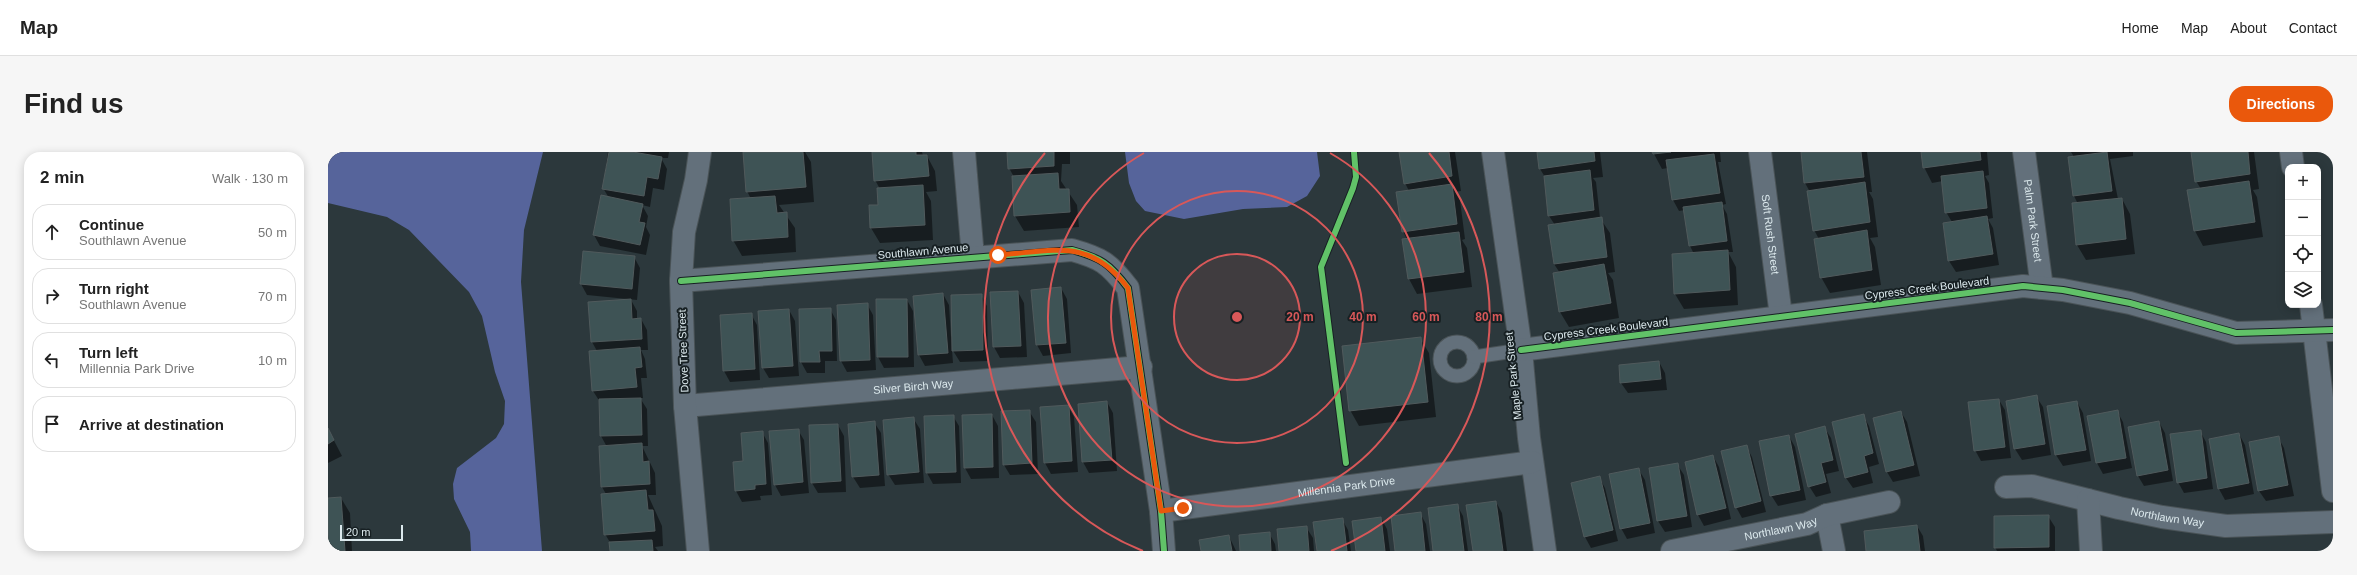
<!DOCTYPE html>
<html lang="en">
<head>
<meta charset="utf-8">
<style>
	:root { --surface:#fff; --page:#f6f6f6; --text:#222; --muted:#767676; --line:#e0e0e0; --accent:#ea580c }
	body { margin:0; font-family:Arial,sans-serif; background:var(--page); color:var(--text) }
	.controls { position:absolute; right:12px; top:12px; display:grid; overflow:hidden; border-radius:8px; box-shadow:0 2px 10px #0003 }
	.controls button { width:36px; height:36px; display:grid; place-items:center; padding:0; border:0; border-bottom:1px solid var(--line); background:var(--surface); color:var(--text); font:20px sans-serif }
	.scale { position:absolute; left:12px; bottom:10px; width:63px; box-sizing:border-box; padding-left:4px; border:2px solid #dce9ed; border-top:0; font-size:11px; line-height:14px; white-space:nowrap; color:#dce9ed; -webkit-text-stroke:3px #172023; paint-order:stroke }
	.stop { position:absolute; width:12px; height:12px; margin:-9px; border:3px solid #ea580c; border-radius:50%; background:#fff }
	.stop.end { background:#ea580c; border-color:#fff; box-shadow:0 1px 4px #0008 }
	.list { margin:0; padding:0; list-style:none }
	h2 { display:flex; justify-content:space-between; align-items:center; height:52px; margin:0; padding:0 16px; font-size:17px }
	h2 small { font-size:13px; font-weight:400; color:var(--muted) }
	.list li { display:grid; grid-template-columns:26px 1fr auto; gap:12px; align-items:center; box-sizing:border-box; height:56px; margin:0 8px 8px; padding:0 8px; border:1px solid var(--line); border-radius:16px }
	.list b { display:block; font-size:15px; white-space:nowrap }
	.list p { margin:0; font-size:13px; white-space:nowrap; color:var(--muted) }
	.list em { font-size:13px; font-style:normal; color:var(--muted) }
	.icon { flex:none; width:22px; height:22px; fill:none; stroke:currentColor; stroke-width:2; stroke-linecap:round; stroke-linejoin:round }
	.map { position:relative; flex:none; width:2005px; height:399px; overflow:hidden; border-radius:16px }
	header { display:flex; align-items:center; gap:24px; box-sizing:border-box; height:56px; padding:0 20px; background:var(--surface); border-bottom:1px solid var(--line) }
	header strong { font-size:19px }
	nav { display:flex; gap:22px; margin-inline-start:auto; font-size:14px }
	.intro { display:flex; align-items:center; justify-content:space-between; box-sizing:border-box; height:96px; padding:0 24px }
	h1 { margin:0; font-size:28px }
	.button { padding:10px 18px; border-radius:16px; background:var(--accent); color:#fff; font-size:14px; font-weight:700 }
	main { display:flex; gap:24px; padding:0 24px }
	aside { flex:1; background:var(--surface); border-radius:16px; box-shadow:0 2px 10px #0003 }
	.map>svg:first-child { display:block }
	.water { fill:#56649b }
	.shadow { fill:#0007 }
	.building { fill:#3e5355; stroke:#505a5c }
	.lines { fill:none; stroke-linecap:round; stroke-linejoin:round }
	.lane-casing { stroke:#4a5357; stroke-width:15 }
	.street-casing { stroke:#4a5357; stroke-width:24 }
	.lane { stroke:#63707b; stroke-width:13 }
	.street { stroke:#63707b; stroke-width:22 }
	.cycleway-casing { stroke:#172023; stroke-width:8 }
	.cycleway { stroke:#61c268; stroke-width:6 }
	.route { stroke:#ea580c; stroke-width:5 }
	.ring { fill:none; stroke:#d85859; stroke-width:2 }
	.labels { text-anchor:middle; stroke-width:4; stroke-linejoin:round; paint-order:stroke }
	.street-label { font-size:11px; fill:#dce9ed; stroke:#172023 }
	.centre { fill:#d85859; stroke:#172023; stroke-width:2 }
	.ring-label { font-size:12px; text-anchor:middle; font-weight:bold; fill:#d85859; stroke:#172023; stroke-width:4; stroke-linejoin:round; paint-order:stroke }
</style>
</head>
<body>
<header>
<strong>Map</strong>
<nav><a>Home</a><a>Map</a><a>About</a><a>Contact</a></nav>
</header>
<div class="intro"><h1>Find us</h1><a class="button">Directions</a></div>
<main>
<aside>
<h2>2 min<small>Walk · 130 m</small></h2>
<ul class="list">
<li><svg class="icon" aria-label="ahead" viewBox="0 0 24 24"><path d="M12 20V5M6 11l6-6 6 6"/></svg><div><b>Continue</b><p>Southlawn Avenue</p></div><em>50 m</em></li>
<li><svg class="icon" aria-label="right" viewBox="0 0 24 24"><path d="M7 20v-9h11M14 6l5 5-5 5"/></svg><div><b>Turn right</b><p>Southlawn Avenue</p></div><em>70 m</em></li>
<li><svg class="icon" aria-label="left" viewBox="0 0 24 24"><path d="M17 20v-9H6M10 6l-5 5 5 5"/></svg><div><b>Turn left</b><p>Millennia Park Drive</p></div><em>10 m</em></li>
<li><svg class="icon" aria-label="arrive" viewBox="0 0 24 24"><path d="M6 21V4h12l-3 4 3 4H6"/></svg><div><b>Arrive at destination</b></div></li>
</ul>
</aside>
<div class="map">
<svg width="2005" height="399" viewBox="0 0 2005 399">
	<rect width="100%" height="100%" fill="#2c383c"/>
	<!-- water -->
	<g class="water">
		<path d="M0 0H215L196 78 193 130 214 399H143L142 380 126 347 125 332 129 316 168 286 176 272 177 249 167 220 154 164 141 140 81 78 59 65 0 51Z"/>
		<path d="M797 0H989L992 24 979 44 959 55 915 57 856 67 817 59 808 49 801 31Z"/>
	</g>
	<!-- shadow -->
	<g class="shadow">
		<path d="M280 0H341L340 6H333L339 17 336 38 325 36 322 55 314 53 320 64 318 75 322 83 318 103 272 94 266 83 281 46 275 36Z"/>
		<path d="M416 0H477L483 10 486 50 451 53 467 76 468 100 414 104 405 88 423 47 419 39Z"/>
		<path d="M545 0H594L595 4H599L607 19 609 39 598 40 603 49 605 88 552 91 543 76 542 54H551L552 37 547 28Z"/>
		<path d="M680 0H742V12H734L733 29 749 53 751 75 696 79 687 64 686 25 681 16Z"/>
		<path d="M1072 0H1127L1133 39 1127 40 1132 48 1137 87 1134 88 1139 96 1144 135 1089 142 1081 127 1075 88H1079L1075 79 1081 39 1077 31Z"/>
		<path d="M1210 0H1272L1275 25 1265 26 1268 30 1272 66 1282 81 1287 120 1280 121 1285 128 1291 166 1241 175 1232 160V121L1226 112 1221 74 1227 73 1221 64 1217 25 1212 17Z"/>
		<path d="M1325 0H1392L1393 10H1390L1398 52 1394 53 1399 62 1405 100H1400L1408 115 1410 153 1356 157 1347 142 1366 102 1362 94 1357 58 1351 59 1345 48 1340 16 1334 17Z"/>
		<path d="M1474 0H1539L1544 40H1541L1545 47 1550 85 1542 86 1547 95 1553 133 1502 141 1493 125 1491 87 1486 78 1482 40 1477 31Z"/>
		<path d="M1594 0H1659L1661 23 1657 24 1661 31 1665 66 1660 67 1665 76 1671 113 1628 120 1621 109 1616 72 1624 70 1618 60 1615 29 1604 31 1596 15Z"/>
		<path d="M1743 0H1805V4L1782 7 1790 47H1794L1802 62 1807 102 1758 108 1749 93 1750 52 1746 44V5Z"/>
		<path d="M1864 0H1926L1931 37 1925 38 1929 45 1935 85 1875 94 1867 79 1873 37 1868 29Z"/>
		<path d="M256 100 306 105 312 116 309 148 259 143 253 132Z"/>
		<path d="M733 136 739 147 743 201 715 204 709 193Z"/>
		<path d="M690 140 696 151 699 205 672 206 666 195Z"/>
		<path d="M615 142 621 153 623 185 653 143 659 154 660 209 632 210 624 197 625 211 597 214 591 203 586 145Z"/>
		<path d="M303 148 309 159V167H313L319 178 320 198H313L317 207 319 226H313L315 246H312L319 257 320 294H314L327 321 328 343H320L334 374 335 394 327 395 330 399H283V392L277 382 278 342 274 335 272 295H279L273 284 272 250 265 239 269 199 264 190Z"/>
		<path d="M579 148 585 159 586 215 556 216 550 205Z"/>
		<path d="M539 152 545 163 548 218 519 220 513 209 510 154Z"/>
		<path d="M502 157 508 168 509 209H497V221H479L473 210 472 158Z"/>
		<path d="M461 158 467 169 471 224 441 226 435 216Z"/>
		<path d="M423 162 429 173 432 228 402 230 396 219Z"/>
		<path d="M1092 186 1101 201 1108 265 1031 274 1022 258Z"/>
		<path d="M1331 210 1337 221 1339 238 1300 241 1293 231Z"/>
		<path d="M1708 244 1715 255 1723 303 1694 308 1687 297 1679 250Z"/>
		<path d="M1671 248 1677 258 1683 306 1653 309 1647 298Z"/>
		<path d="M779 250 785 261 789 319 761 321 755 310 751 253Z"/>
		<path d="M1749 250 1755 261 1763 309 1735 314 1728 303 1720 255Z"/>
		<path d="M740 254 746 265 750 320 723 322 717 311Z"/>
		<path d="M701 259 708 270 710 322 682 323 676 313Z"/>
		<path d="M1789 259 1795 270 1804 316 1775 322 1769 311Z"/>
		<path d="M1573 260 1579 270 1592 324 1565 330 1559 320Z"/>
		<path d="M664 263 670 274 671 326 643 327 637 316 635 264Z"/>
		<path d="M1535 263 1541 274 1551 312 1541 315 1545 331 1525 336 1518 326Z"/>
		<path d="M625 264 631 274 633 331 605 332 599 321 597 265Z"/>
		<path d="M585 266 592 277 596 331 567 333 560 322Z"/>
		<path d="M546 270 553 281 557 334 532 336 525 325 521 273Z"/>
		<path d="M1831 270 1837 281 1845 329 1816 334 1810 324Z"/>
		<path d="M510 273 516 284 518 340 490 341 484 331Z"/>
		<path d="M1496 275 1503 286 1511 319 1498 322 1503 341 1488 345 1481 334Z"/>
		<path d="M0 277 14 304 0 311Z"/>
		<path d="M470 278 476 288 481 341 453 344 447 333Z"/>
		<path d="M1872 279 1878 290 1885 337 1856 341 1850 330Z"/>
		<path d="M434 280 440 291 444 343 432 344 433 348 414 350 408 339 416 310Z"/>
		<path d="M1911 282 1917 293 1926 342 1897 348 1891 337 1882 288Z"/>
		<path d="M1461 284 1467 295 1478 348 1450 354 1443 343Z"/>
		<path d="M1950 285 1956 296 1966 344 1938 349 1931 339Z"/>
		<path d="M1418 294 1424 305 1438 360 1414 366 1408 355Z"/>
		<path d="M1385 304 1391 315 1403 367 1376 374 1370 363 1358 310Z"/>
		<path d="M1349 312 1356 323 1364 375 1337 380 1330 369Z"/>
		<path d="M1311 318 1317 328 1327 381 1299 387 1293 376Z"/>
		<path d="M1271 325 1277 336 1290 389 1263 396 1257 385 1244 331Z"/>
		<path d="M13 346 22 361 24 399H0V347Z"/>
		<path d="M1168 350 1174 361 1179 399H1146Z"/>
		<path d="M1129 353 1135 364 1140 399H1106Z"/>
		<path d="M1092 361 1098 372 1102 399H1068Z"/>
		<path d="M1720 364 1727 375V399H1669L1667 395Z"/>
		<path d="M1053 366 1059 377 1062 399H1029Z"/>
		<path d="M1014 367 1020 378 1023 399H990Z"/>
		<path d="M1589 374 1595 384 1597 399H1539Z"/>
		<path d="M978 375 985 386 986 399H952Z"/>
		<path d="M941 381 947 392 948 399H913Z"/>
		<path d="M901 384 908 399H874Z"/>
	</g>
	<!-- building -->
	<g class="building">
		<path d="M281 0H305L334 5 330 27 319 25 316 44 274 37Z"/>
		<path d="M415 0H475L478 35 418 40Z"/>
		<path d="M544 0H588V3H599L601 24 546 29Z"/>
		<path d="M679 0H726V14L680 17Z"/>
		<path d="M1071 0H1121L1124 24 1076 32Z"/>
		<path d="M1209 0H1266L1267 9 1211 17Z"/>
		<path d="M1324 0H1343L1325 2Z"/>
		<path d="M1473 0H1533L1536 25 1476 31Z"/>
		<path d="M1593 0H1652L1653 8 1595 16Z"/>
		<path d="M1779 0 1784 39 1745 44 1740 5Z"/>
		<path d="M1863 0H1920L1922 22 1867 30Z"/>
		<path d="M1386 2 1392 41 1344 48 1338 8Z"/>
		<path d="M1262 18 1266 58 1220 64 1216 24Z"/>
		<path d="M1655 19 1659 56 1617 61 1613 24Z"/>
		<path d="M730 21 731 37H741L742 60 686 64 684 24Z"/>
		<path d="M1921 29 1927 70 1866 79 1859 38Z"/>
		<path d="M1537 30 1542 70 1485 79 1479 39Z"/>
		<path d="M1124 32 1129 72 1074 80 1068 40Z"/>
		<path d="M595 33 597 73 542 76 541 53H550L549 36Z"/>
		<path d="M273 43 315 52 311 70 317 71 312 93 265 83Z"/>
		<path d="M447 44 449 61 459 60 460 85 404 89 402 47Z"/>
		<path d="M1794 46 1798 87 1748 93 1744 51Z"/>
		<path d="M1394 50 1399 89 1361 94 1355 55Z"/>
		<path d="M1659 64 1665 102 1620 109 1615 71Z"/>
		<path d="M1274 65 1279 105 1226 112 1220 73Z"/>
		<path d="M1539 78 1544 118 1492 126 1486 87Z"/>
		<path d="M1131 80 1136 120 1080 127 1074 87Z"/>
		<path d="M1400 98 1402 138 1346 142 1344 102Z"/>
		<path d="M255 99 307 104 304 137 252 132Z"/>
		<path d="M1276 112 1283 151 1231 160 1225 121Z"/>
		<path d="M733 135 738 191 708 193 703 138Z"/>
		<path d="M690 139 693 194 665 195 662 140Z"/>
		<path d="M615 141 620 201 590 203 585 144Z"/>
		<path d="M654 142 655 198 624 199 623 143Z"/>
		<path d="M303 147 304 167 313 166 314 187 263 190 260 150Z"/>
		<path d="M548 147H579L580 205H549Z"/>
		<path d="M540 151 542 208 512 209 509 153Z"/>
		<path d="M503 156 504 199H491L492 210H472L471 157Z"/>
		<path d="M461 157 465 214 434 216 430 159Z"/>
		<path d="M424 161 427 217 395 219 392 163Z"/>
		<path d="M1093 185 1100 250 1021 259 1014 194Z"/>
		<path d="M312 195 314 215 307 216 309 235 264 239 261 199Z"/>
		<path d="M1331 209 1333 227 1292 231 1291 213Z"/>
		<path d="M1709 243 1717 292 1686 297 1678 249Z"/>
		<path d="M313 246 314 283 272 284 271 247Z"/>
		<path d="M1671 247 1677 295 1646 299 1640 250Z"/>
		<path d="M779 249 784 308 754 310 750 252Z"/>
		<path d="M1749 249 1758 298 1727 303 1719 254Z"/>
		<path d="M741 253 744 309 716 311 712 255Z"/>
		<path d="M702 258 704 311 675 313 673 259Z"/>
		<path d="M1790 258 1798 306 1768 311 1759 264Z"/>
		<path d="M1573 259 1586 313 1558 320 1545 266Z"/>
		<path d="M664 262 665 315 636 316 634 263Z"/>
		<path d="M1536 262 1545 301 1536 304 1540 320 1517 326 1504 270Z"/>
		<path d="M626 263 628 320 598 321 596 264Z"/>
		<path d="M586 265 591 320 559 323 555 268Z"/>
		<path d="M547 269 551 323 524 325 520 272Z"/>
		<path d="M1831 269 1840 318 1809 324 1800 275Z"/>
		<path d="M510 272 513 329 483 331 481 273Z"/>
		<path d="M1497 274 1505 308 1493 311 1498 330 1480 335 1467 282Z"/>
		<path d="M0 276 6 288 0 292Z"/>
		<path d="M471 277 475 330 446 333 441 279Z"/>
		<path d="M1873 278 1879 326 1849 331 1842 282Z"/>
		<path d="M435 279 438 332 427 333V337L407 339 405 310 415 309 413 281Z"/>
		<path d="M1911 281 1921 331 1890 337 1881 287Z"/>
		<path d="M1461 283 1472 338 1442 344 1431 289Z"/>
		<path d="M1951 284 1960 333 1930 339 1921 290Z"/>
		<path d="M314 291 315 310 321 309 322 332 273 335 271 294Z"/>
		<path d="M1419 293 1433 349 1407 356 1393 299Z"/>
		<path d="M1385 303 1398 356 1369 363 1357 310Z"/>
		<path d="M1350 311 1359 364 1329 369 1321 316Z"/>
		<path d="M1311 316 1322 371 1292 377 1281 322Z"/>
		<path d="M1272 324 1285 378 1256 385 1243 331Z"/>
		<path d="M318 338 320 358H325L327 379 276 383 273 342Z"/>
		<path d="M13 345 17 399H0V346Z"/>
		<path d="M1168 349 1175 399H1145L1138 353Z"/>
		<path d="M1130 352 1136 399H1105L1100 356Z"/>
		<path d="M1093 360 1097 399H1067L1063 364Z"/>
		<path d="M1721 363V395L1666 396V364Z"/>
		<path d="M1053 365 1057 399H1028L1024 369Z"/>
		<path d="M1015 366 1019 399H989L985 370Z"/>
		<path d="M1589 373 1592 399H1538L1536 379Z"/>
		<path d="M979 374 981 399H951L949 377Z"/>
		<path d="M942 380 943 399H912L911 383Z"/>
		<path d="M901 383 904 399H873L871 388Z"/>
		<path d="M324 388 325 399H282L281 390Z"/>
	</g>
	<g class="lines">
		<!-- lane casing -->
		<g class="lane-casing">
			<g id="lane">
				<circle cx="1129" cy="207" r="17"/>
				<path d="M1146 205 1193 198"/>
			</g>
		</g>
		<!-- street casing -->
		<g class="street-casing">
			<g id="street">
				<path d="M636 0 645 105"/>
				<path d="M1165 0 1193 198 1201 286 1217 399"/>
				<path id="s1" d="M1432 0 1453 164"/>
				<path id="s2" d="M1696 0 1714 136"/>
				<path d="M1963 0 1965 15"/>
				<path d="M353 129 744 98C773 106 781 111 800 136L833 359 836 399"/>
				<path d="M1983 153 2005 339"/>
				<path d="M1193 198 1695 134 1735 138 1802 151 1908 181 2005 178"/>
				<path id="s3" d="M357 254 813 215"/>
				<path id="s4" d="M1678 335 1704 334 1791 356 1834 365 1898 374 2005 370"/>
				<path d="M1760 348 1763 399"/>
				<path id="s5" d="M833 359 1204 310"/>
				<path d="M1499 363 1506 399"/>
				<path d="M370 399 357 254 353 129 356 80 368 28 372 0"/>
				<path id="s6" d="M1344 399 1479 372 1499 363 1561 350"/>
			</g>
		</g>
		<!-- lane -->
		<use href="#lane" class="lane"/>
		<!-- street -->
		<use href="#street" class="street"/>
		<!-- cycleway casing -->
		<g class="cycleway-casing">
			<g id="cycleway">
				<path d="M353 129 744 98C773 106 781 111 800 136L833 359 836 399"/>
				<path d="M1193 198 1695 134 1735 138 1802 151 1908 181 2005 178"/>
				<path d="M1018 311 993 115 1025 36 1028 25 1026 0"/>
			</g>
		</g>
		<!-- cycleway -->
		<use href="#cycleway" class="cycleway"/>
	</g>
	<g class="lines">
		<!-- route -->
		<path class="route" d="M670 103C727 99 761 85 800 136L833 359 855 356"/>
	</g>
	<!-- distance rings -->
	<circle cx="909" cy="165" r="63" fill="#d85859" fill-opacity=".12"/>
	<g class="ring">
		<circle cx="909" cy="165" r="63"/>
		<circle cx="909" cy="165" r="126"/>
		<path d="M1002 1A189 189 0 1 1 816 1"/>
		<path d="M815 399A252 252 0 0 1 717 1M1101 1A252 252 0 0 1 1003 399"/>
	</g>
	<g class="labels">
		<!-- street labels -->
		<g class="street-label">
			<text dy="4" stroke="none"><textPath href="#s2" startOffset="69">Palm Park Street</textPath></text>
			<text dy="4" stroke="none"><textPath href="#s1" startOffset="83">Soft Rush Street</textPath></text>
			<text transform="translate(595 99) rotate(-5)" y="4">Southlawn Avenue</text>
			<text transform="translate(1599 136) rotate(-7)" y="4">Cypress Creek Boulevard</text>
			<text transform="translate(1278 177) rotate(-7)" y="4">Cypress Creek Boulevard</text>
			<text transform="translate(355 199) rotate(-92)" y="4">Dove Tree Street</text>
			<text transform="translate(1185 224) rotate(-96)" y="4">Maple Park Street</text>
			<text dy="4" stroke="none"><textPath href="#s3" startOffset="229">Silver Birch Way</textPath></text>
			<text dy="4" stroke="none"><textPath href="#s5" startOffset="187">Millennia Park Drive</textPath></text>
			<text dy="4" stroke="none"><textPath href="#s4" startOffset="165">Northlawn Way</textPath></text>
			<text dy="4" stroke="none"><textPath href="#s6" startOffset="111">Northlawn Way</textPath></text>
		</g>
	</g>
	<circle cx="909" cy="165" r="6" class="centre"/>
	<g class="ring-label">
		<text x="972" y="169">20 m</text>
		<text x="1035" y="169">40 m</text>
		<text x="1098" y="169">60 m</text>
		<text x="1161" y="169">80 m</text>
	</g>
</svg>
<div class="controls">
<button>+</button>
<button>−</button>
<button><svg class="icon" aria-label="locate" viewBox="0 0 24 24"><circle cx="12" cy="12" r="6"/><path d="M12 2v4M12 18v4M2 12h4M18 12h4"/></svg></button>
<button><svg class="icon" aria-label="layers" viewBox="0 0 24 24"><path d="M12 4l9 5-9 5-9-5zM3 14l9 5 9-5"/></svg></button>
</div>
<div class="scale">20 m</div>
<div class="stop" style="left:670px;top:103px"></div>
<div class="stop end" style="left:855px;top:356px"></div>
</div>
</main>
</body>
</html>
